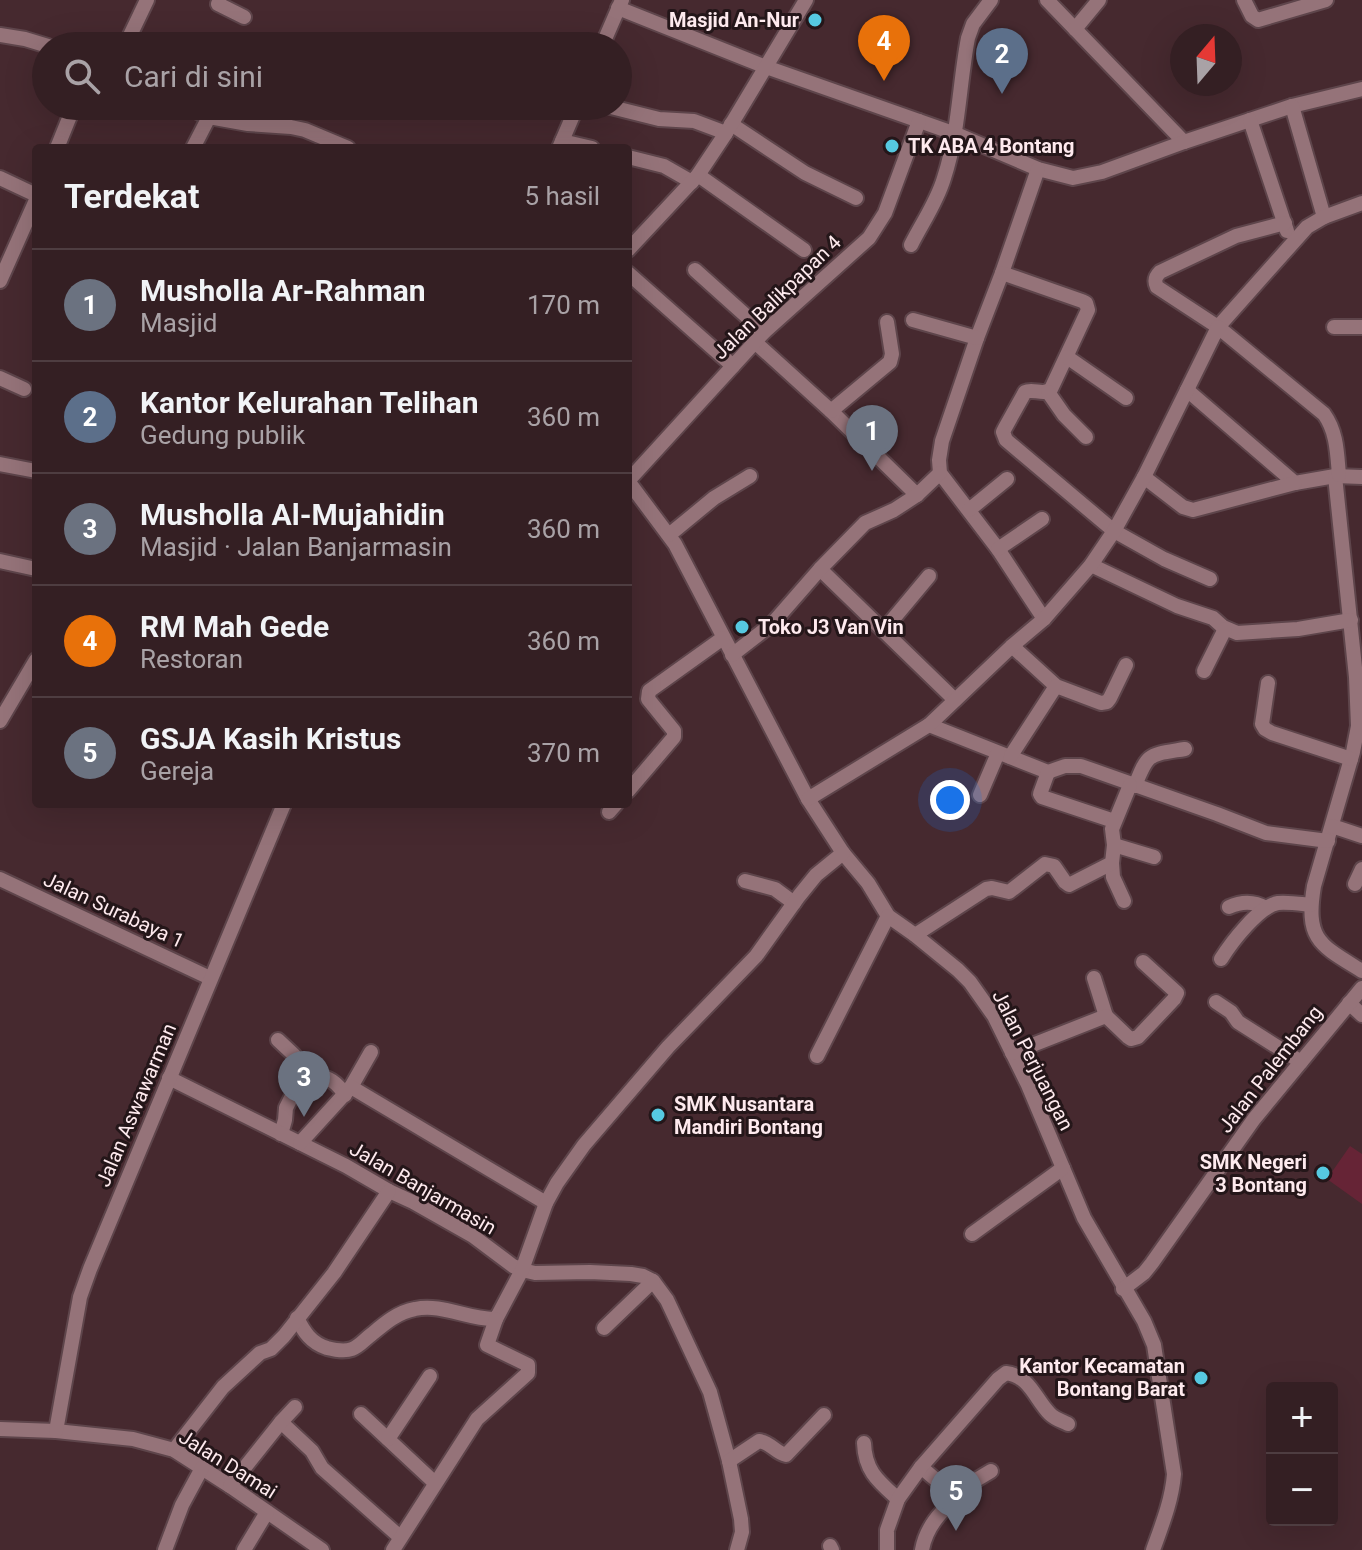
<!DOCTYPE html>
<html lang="id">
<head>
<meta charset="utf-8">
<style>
	:root { --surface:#341f23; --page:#3c272b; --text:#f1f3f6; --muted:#a9a2a6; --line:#4e3d41; --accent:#b45309 }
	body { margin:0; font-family:Roboto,sans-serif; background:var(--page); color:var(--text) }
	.controls { position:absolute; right:24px; bottom:24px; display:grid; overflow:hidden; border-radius:8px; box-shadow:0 8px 32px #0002 }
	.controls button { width:72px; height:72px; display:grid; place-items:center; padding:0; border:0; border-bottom:2px solid var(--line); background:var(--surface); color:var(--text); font:40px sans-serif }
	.compass { position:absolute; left:1170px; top:24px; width:72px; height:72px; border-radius:50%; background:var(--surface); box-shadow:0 8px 32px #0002; rotate:19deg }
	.you { position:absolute; left:950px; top:800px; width:28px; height:28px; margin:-20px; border:6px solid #fff; border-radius:50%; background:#1a73e8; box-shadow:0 0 0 12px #1a73e833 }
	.badge { display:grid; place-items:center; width:52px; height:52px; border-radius:50%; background:var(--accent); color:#fff; font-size:26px; font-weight:700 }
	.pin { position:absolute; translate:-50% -66px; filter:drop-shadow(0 2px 4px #0008) }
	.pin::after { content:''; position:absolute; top:42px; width:28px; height:24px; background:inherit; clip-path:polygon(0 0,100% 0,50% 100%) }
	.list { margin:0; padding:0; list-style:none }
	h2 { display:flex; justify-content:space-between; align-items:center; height:104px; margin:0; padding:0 32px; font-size:34px }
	h2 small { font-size:26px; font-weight:400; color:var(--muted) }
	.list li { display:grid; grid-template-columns:52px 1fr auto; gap:24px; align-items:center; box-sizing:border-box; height:112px; padding:0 32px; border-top:2px solid var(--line) }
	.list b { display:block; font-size:30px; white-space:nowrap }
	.list p { margin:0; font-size:26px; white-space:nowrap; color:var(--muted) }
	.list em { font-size:26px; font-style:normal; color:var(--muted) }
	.icon { flex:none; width:44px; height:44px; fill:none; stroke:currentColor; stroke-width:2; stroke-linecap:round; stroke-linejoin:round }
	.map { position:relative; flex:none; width:1362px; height:1550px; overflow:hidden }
	.search { position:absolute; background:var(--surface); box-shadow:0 8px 32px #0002; left:32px; top:32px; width:600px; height:88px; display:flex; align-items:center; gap:20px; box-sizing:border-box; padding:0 28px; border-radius:44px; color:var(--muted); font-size:30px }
	.panel { position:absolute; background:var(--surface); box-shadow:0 8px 32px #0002; left:32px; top:144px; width:600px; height:664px; border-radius:8px }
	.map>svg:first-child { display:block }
	.green { fill:#662436 }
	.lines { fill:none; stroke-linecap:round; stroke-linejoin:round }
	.minor-casing { stroke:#5e454b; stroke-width:18 }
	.minor { stroke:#957379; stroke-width:14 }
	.poi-dot { fill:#56c9e1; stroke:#241619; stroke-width:3 }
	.labels { text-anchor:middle; stroke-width:6; stroke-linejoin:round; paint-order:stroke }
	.poi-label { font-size:20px; font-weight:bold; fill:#feeaee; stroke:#241619; text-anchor:end }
	.street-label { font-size:20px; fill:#feeaee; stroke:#241619 }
</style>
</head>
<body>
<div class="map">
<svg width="1362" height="1550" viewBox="0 0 1362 1550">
	<rect width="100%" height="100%" fill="#46292f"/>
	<!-- green -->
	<path class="green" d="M1350 1146 1362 1154V1204L1327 1179Z"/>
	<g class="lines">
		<!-- minor casing -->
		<g class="minor-casing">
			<g id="minor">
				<path d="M1047 0 1184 142"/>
				<path d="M1244 0 1252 16 1258 20 1326 0"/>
				<path d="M218 4 244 17"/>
				<path d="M618 8 766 67 956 134 1038 169 1073 178 1102 172 1184 142 1292 106 1362 89"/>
				<path d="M1075 29 1099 0"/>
				<path d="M0 35 25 39 48 46"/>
				<path d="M125 46 147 0"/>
				<path d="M602 46 622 0"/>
				<path d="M185 106 209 117 248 124 291 127 305 130 348 148"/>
				<path d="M607 106 659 119 694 121 726 133"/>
				<path d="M1292 106 1324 217"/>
				<path d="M1250 120 1287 231"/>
				<path d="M731 124 805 173 856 198"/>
				<path d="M562 141 592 148"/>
				<path d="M57 148 74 106"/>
				<path d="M193 148 209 117"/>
				<path d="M559 148 577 106"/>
				<path d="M628 157 664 166 692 182"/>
				<path d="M1038 169 1002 273 977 338 942 441 939 460 940 473 998 549 1044 619"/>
				<path d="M698 175 804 250"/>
				<path d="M0 178 36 195"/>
				<path d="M1285 223 1236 236 1160 272C1155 277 1154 281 1157 287L1218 327 1307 227 1324 217 1362 203"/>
				<path d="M911 245C922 223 937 202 944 178 959 132 959 85 968 38L973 24 991 0"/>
				<path d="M628 250 698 175 726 133 806 0"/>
				<path d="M695 270 764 332"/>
				<path d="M628 273 733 366"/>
				<path d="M1002 273 1082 301 1086 303 1088 310 1051 389C1044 396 1033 388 1025 392L1005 428 1003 432 1006 440 1114 531 1164 559 1210 579"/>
				<path d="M0 281 36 200"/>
				<path d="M913 320 977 338"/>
				<path d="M1334 327H1362"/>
				<path d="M755 342 831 411 917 495"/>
				<path d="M1067 357 1126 398"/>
				<path d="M0 378 24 389"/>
				<path d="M1187 390 1295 483 1335 476 1362 477"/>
				<path d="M1048 392 1064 415 1086 437"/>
				<path d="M831 411 890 362 892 354 887 322"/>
				<path d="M0 464 36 471"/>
				<path d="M1335 476 1356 677 1358 726 1353 752 1314 886C1305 940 1320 945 1362 971"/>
				<path d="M1144 477 1183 507 1193 510 1295 483"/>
				<path d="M628 481 675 544 808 799 843 853 868 883 888 916 915 935 958 970 970 982 994 1016 1028 1085 1084 1218 1144 1321 1154 1345 1174 1474C1172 1500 1162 1525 1153 1550"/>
				<path d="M628 481 764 332 869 238 885 213 919 121"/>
				<path d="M969 510 1007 479"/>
				<path d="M669 535 714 498 750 476"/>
				<path d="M998 549 1042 519"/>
				<path d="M0 561 36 569"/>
				<path d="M1091 565 1177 606 1213 618 1223 627 1237 633 1298 629 1351 620"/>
				<path d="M820 569 955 700"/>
				<path d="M884 630 929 576"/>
				<path d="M1012 646 1056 686 1101 703 1107 702 1110 698 1126 665"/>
				<path d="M732 655 772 624 820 569 865 523 894 510 917 495 940 473"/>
				<path d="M1204 671 1225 629"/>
				<path d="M1268 683 1262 724 1265 729 1272 733 1351 759"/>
				<path d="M0 721 36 660"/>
				<path d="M929 725 1048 772 1065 766H1081L1217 814 1266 833 1328 841"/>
				<path d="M1010 757 1056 686"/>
				<path d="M1048 772 1040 794 1042 797 1114 821"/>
				<path d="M1135 786C1148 752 1149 755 1185 749"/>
				<path d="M628 791 674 737V731L648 699 649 691 723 638"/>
				<path d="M980 795 998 753"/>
				<path d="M808 799 929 725 1012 646 1044 619 1091 565 1114 531 1144 477 1218 327 1324 414C1337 432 1337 453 1339 475"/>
				<path d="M609 812 616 804"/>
				<path d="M1332 826 1362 836"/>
				<path d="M1114 845 1154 857"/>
				<path d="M1112 863 1113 877 1124 901"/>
				<path d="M0 879 210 978"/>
				<path d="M745 881 775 889 794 903"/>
				<path d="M1355 884 1362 869"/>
				<path d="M1229 907C1242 901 1254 901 1266 908"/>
				<path d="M915 935 986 889 992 888 1009 892 1045 864 1054 866 1065 882 1069 885 1112 863 1114 845 1112 829 1130 785"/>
				<path d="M1221 959C1231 943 1259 906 1278 903 1288 902 1301 904 1311 905"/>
				<path d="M1094 978 1106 1016"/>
				<path d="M1216 1002 1231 1012 1238 1022 1301 1062"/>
				<path d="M1349 1003 1362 1015"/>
				<path d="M278 1040 294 1055 299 1082 286 1108 285 1120 281 1134"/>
				<path d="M1012 1053 1106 1016 1128 1037 1131 1039 1138 1037 1174 999 1177 993 1143 962"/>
				<path d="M817 1056 888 916"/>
				<path d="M169 1078 346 1166 389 1191 413 1202 473 1236 513 1266 522 1270 535 1273 590 1272 631 1274 643 1276 653 1281 667 1300 710 1392 729 1461 741 1519 742 1532 737 1550"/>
				<path d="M299 1082C319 1072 333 1076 345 1095"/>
				<path d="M351 1087 371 1052"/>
				<path d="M300 1143 351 1087 546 1203"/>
				<path d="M972 1234 1063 1168"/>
				<path d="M1123 1289 1144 1273 1152 1263 1254 1119 1362 988"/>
				<path d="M297 1318C304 1332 311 1343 327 1348 335 1350 344 1352 352 1349 360 1346 365 1339 372 1334 385 1323 398 1312 415 1309 442 1303 469 1320 496 1319L522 1270 546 1203 557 1183 584 1145 668 1047 756 956 799 896 816 875 843 853"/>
				<path d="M604 1328 653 1281"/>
				<path d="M361 1414 435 1483"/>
				<path d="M281 1422 312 1451 322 1468 400 1537"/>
				<path d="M0 1429 56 1431 133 1439 174 1450 230 1486 322 1550"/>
				<path d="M56 1431 80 1297 90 1269 284 804"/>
				<path d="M388 1439 430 1376"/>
				<path d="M864 1443C865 1471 878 1481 898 1499"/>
				<path d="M174 1450 223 1387 260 1353 271 1349 284 1336 334 1273 389 1191"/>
				<path d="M729 1461 759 1441C770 1442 776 1453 786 1455L824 1415"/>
				<path d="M921 1467 956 1497 971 1483 991 1471"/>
				<path d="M230 1486 281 1422 295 1407"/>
				<path d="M830 1546 832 1550"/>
				<path d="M165 1550 182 1505 202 1468"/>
				<path d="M244 1550 267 1512"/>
				<path d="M393 1550 477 1419 528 1373V1365L487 1345 496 1319"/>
				<path d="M887 1550V1530L898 1499 921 1467 998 1379 1006 1373C1030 1376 1035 1399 1050 1414 1055 1419 1062 1421 1068 1424"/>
				<path d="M922 1550C926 1527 940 1513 956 1497"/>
			</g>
		</g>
		<!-- minor -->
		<use href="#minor" class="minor"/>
	</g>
	<!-- markers -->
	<g class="poi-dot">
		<circle cx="815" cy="20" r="8"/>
		<circle cx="892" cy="146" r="8"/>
		<circle cx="742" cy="627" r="8"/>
		<circle cx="658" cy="1115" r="8"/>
		<circle cx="1323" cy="1173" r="8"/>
		<circle cx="1201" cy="1378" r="8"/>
	</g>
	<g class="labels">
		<!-- poi labels -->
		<g class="poi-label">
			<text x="799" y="27">Masjid An-Nur</text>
			<text x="908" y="153" text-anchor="start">TK ABA 4 Bontang</text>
			<text x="758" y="634" text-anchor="start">Toko J3 Van Vin</text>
			<text x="674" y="1111" text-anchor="start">SMK Nusantara<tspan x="674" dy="23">Mandiri Bontang</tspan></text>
			<text x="1307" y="1169">SMK Negeri<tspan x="1307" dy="23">3 Bontang</tspan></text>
			<text x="1185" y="1373">Kantor Kecamatan<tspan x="1185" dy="23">Bontang Barat</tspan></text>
		</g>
		<!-- street labels -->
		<g class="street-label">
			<text transform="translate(777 297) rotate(-44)" y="7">Jalan Balikpapan 4</text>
			<text transform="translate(114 910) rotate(25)" y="7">Jalan Surabaya 1</text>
			<text transform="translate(1033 1060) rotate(63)" y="7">Jalan Perjuangan</text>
			<text transform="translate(1270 1069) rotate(-52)" y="7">Jalan Palembang</text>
			<text transform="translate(136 1105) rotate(-67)" y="7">Jalan Aswawarman</text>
			<text transform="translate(423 1188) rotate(30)" y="7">Jalan Banjarmasin</text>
			<text transform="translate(228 1464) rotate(32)" y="7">Jalan Damai</text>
		</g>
	</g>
</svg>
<div class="controls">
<button>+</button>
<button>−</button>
</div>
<svg class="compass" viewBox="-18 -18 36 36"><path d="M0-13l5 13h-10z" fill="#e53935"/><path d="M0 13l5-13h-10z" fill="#a9a2a6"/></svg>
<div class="you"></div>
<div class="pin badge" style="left:872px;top:471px;background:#6b7280">1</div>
<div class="pin badge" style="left:1002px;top:94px;background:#5c6f8a">2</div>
<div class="pin badge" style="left:304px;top:1117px;background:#6b7280">3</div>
<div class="pin badge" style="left:884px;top:81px;background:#e8710a">4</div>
<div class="pin badge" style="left:956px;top:1531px;background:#6b7280">5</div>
<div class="search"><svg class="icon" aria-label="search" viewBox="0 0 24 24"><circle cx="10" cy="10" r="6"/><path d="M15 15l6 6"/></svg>Cari di sini</div>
<section class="panel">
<h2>Terdekat<small>5 hasil</small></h2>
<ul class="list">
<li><span class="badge" style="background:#6b7280">1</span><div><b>Musholla Ar-Rahman</b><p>Masjid</p></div><em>170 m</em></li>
<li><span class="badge" style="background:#5c6f8a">2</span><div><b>Kantor Kelurahan Telihan</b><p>Gedung publik</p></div><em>360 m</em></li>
<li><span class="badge" style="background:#6b7280">3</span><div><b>Musholla Al-Mujahidin</b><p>Masjid · Jalan Banjarmasin</p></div><em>360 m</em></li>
<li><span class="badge" style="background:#e8710a">4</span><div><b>RM Mah Gede</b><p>Restoran</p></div><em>360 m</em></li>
<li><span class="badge" style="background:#6b7280">5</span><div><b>GSJA Kasih Kristus</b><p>Gereja</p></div><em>370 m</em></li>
</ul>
</section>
</div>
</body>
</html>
